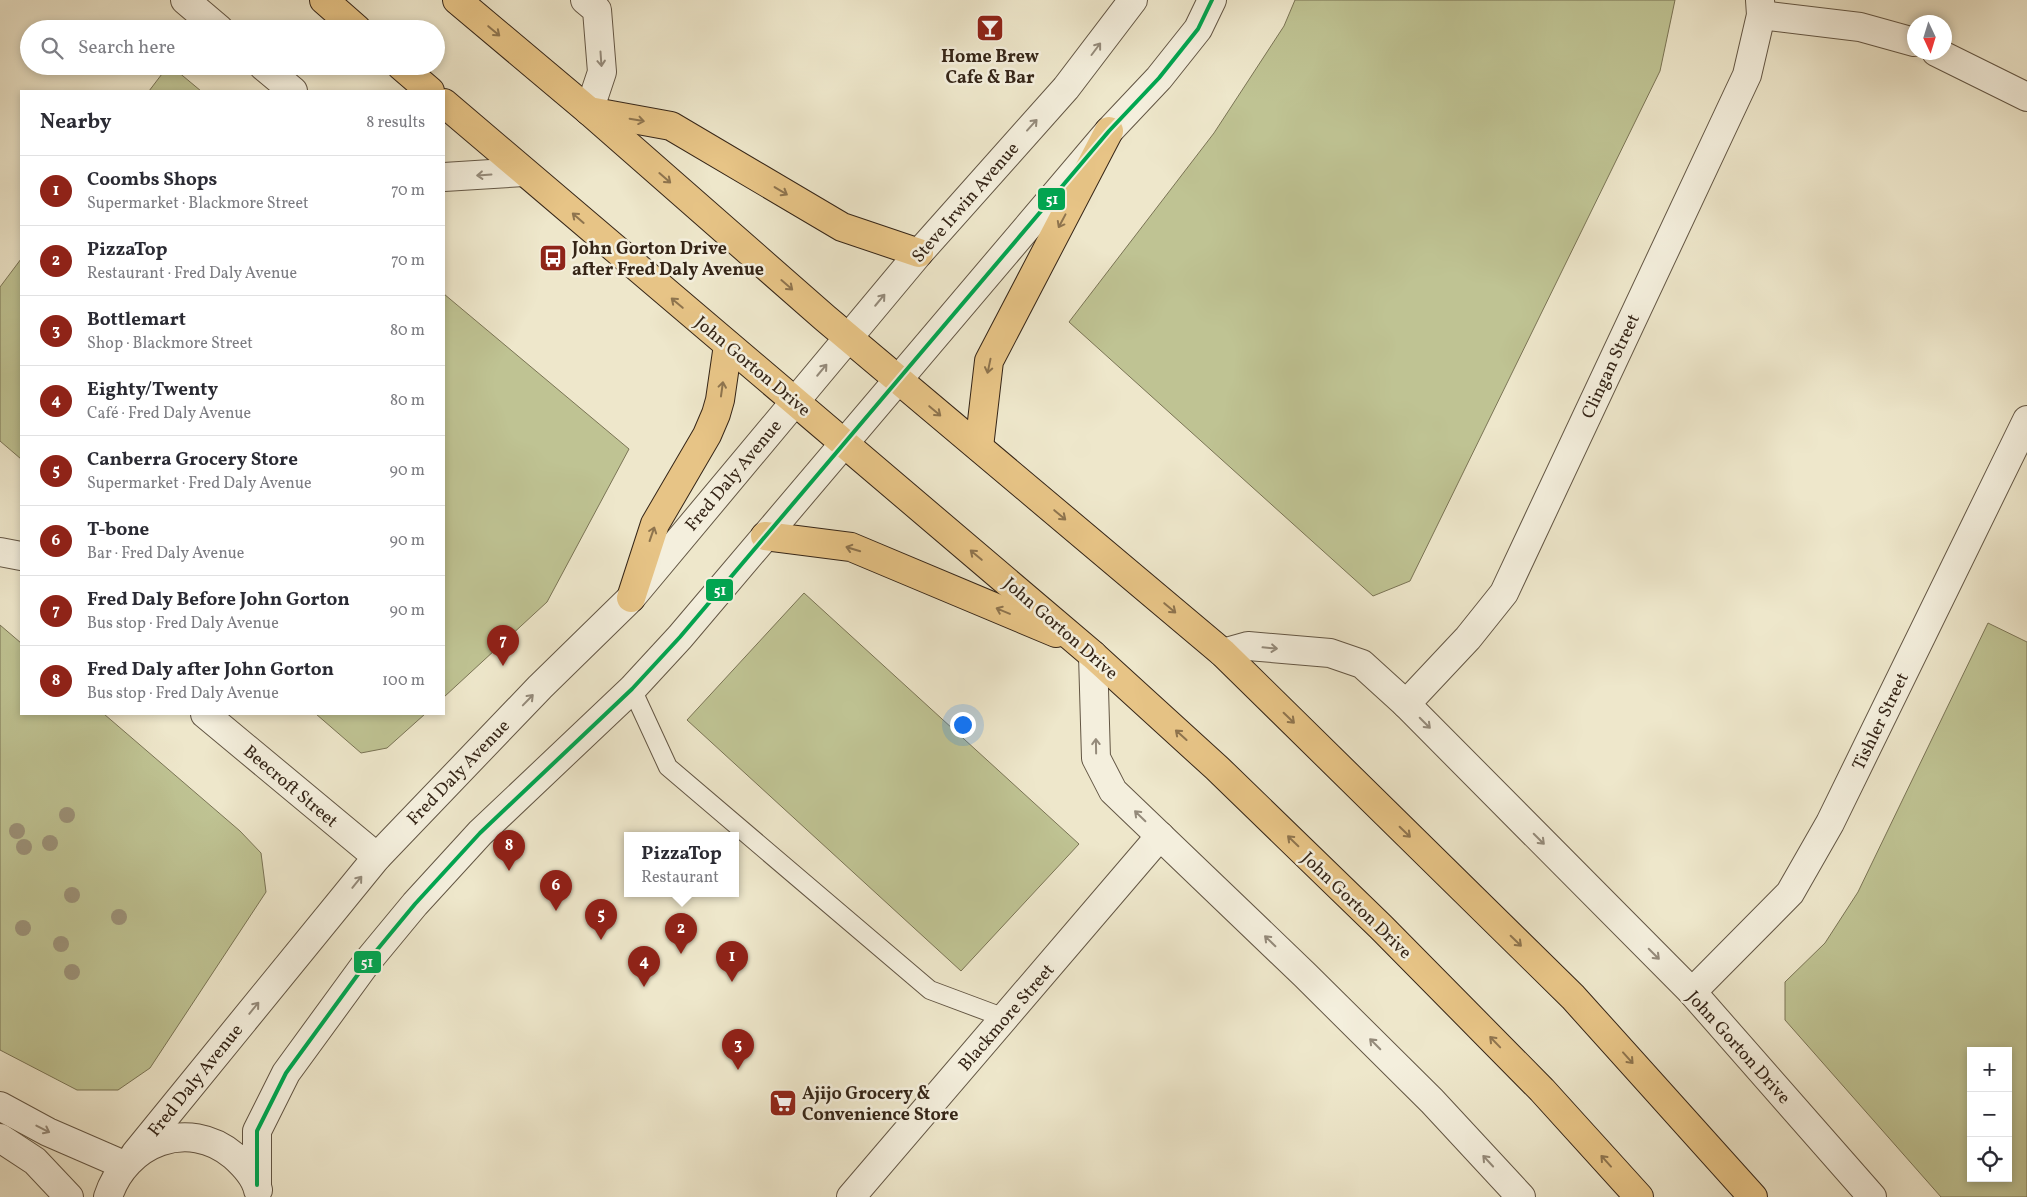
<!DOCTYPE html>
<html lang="en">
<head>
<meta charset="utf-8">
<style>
	:root { --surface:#fff; --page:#f7f7f7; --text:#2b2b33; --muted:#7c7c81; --line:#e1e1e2; --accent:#8f2418 }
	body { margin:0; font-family:Vollkorn,serif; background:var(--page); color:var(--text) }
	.controls { position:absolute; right:15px; bottom:15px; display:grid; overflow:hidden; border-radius:0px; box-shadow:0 2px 8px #0003 }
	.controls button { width:45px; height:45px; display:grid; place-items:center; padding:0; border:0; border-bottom:1px solid var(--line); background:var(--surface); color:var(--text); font:25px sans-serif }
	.compass { position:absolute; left:1907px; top:15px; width:45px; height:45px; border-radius:50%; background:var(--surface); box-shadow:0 2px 8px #0003; rotate:176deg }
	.you { position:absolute; left:962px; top:724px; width:18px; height:18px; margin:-12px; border:4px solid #fff; border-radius:50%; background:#1a73e8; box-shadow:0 0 0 8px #1a73e833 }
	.badge { display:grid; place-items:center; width:32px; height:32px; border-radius:50%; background:var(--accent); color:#fff; font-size:16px; font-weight:700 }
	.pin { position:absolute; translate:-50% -41px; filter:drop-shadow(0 1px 2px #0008) }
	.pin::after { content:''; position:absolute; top:26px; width:18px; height:15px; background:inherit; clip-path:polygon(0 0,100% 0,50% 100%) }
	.popup { position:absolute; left:624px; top:832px; width:115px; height:65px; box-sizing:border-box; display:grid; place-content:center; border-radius:0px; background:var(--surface); filter:drop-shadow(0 1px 4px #0005); font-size:16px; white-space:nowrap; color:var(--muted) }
	.popup b { font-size:19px; color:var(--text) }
	.popup::after { content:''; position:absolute; left:50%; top:100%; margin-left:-10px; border:10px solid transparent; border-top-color:var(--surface) }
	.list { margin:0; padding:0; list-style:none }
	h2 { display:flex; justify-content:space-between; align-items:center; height:65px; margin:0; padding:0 20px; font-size:21px }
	h2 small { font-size:16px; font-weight:400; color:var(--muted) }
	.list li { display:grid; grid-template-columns:32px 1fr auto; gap:15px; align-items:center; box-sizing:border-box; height:70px; padding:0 20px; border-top:1px solid var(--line) }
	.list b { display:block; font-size:19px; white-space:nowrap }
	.list p { margin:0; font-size:16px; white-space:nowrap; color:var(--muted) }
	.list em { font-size:16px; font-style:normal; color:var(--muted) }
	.icon { flex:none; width:28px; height:28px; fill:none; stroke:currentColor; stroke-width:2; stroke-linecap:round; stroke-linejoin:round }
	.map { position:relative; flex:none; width:2027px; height:1197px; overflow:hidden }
	.search { position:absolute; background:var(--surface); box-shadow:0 2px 8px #0003; left:20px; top:20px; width:425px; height:55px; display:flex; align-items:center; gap:12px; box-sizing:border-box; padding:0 18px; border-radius:28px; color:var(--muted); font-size:19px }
	.panel { position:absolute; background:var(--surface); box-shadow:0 2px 8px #0003; left:20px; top:90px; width:425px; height:625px; border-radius:0px }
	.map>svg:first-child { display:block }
	.green { fill:#bfc393; stroke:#7a7455; fill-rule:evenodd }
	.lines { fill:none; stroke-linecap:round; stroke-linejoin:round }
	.service-casing { stroke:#635644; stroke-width:20 }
	.minor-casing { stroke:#635644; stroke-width:30 }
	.tertiary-casing { stroke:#635644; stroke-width:30 }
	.primary-casing { stroke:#352517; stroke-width:30 }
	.service { stroke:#f4efdd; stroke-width:18 }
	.minor { stroke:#f4efdd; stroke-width:28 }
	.tertiary { stroke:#f4efdd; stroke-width:28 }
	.primary { stroke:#e7c486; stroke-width:28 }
	.bus-1-casing { stroke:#f4efdd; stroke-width:8 }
	.bus-1 { stroke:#00a651; stroke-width:4 }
	.tree { fill:#9c9279 }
	.oneway { stroke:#8e744e }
	.oneway2 { stroke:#948a7a }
	.labels { text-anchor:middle; stroke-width:5; stroke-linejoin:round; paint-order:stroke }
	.poi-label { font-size:18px; font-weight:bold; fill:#352517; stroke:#f4efdd; text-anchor:start }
	.street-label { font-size:18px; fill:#352517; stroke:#f4efdd }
	.line-badge { stroke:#f4efdd; stroke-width:2 }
	.badge-label { font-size:14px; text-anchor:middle; font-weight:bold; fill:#fff }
</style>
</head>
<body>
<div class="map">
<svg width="2027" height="1197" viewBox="0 0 2027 1197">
	<rect width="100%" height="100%" fill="#eee7cb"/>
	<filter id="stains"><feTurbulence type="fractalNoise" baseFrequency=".004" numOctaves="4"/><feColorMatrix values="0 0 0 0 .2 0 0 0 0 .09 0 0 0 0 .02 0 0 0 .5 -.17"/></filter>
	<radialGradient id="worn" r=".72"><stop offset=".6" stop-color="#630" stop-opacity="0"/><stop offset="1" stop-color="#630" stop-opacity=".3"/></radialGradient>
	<!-- green -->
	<g class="green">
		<path d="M1295 0H1675L1660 71 1410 581 1373 596 1069 322 1214 133 1284 26Z"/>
		<path d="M168 66H171L201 91H149Z"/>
		<path d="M21 259V459L0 441V287Z"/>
		<path d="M444 294 629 449 547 602 444 697Z"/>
		<path d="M804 593 1079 844 961 971 687 720Z"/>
		<path d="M1988 623 2027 642V1197H1941L1785 1020V982L1825 943 1858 892ZM1971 1051H2008V1178H1971Z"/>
		<path d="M0 625 21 643V714H104L240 831 261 853 266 892 150 1068 118 1090H77L0 1050Z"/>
		<path d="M316 714H425L387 748 361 753Z"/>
	</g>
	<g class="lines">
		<!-- service casing -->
		<g class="service-casing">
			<path id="service" d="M632 689 668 767 930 990 1005 1018"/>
		</g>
		<!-- minor casing -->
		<g class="minor-casing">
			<g id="minor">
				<path d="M185 0 219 29"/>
				<path d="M585 0 597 10 602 72 589 111"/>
				<path d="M1761 15 1860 27 1914 42"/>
				<path d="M1936 52 2027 97"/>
				<path d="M263 66 293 91"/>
				<path d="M444 177 524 172"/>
				<path d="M0 552 21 556"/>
				<path d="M1223 653 1248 646 1330 653 1362 664 1406 704 1692 992 1872 1197"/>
				<path d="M1093 655 1096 758 1113 791 1305 975 1432 1101 1521 1197"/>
				<path d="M1406 704 1468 638 1504 593 1747 75 1761 15 1760 0"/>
				<path d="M205 714 377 857"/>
				<path d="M1692 992 1790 893 1830 823 2027 420"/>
				<path d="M0 1106 48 1132 124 1165"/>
				<path d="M0 1138 35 1161 69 1197"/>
				<path d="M851 1197 1160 836"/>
			</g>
		</g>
		<!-- tertiary casing -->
		<g class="tertiary-casing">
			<g id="tertiary">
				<path d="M135 1154 377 857 540 687 631 598 919 253 1066 88 1133 0"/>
				<path d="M257 1185V1131L286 1073 367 962 415 904 480 833 632 689 680 637 1109 131 1159 78 1198 29 1212 0"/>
				<path d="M108 1197C125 1143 188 1117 234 1156 244 1165 255 1176 258 1190"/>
			</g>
		</g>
		<!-- primary casing -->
		<g class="primary-casing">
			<g id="primary">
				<path d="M324 0 357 29"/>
				<path d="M457 0 589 111 825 318 1223 653 1573 997 1753 1197"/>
				<path d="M401 66 430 91"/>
				<path d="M444 103 1093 655 1217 768 1381 927 1542 1090 1639 1197"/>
				<path d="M589 111 671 126 842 227 919 253"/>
				<path d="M979 447 989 361 1109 131"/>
				<path d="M765 536 851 547 1056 633"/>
				<path d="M631 598 655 524 707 435 716 414 720 400 728 345"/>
			</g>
		</g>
		<!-- service -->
		<use href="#service" class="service"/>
		<!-- minor -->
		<use href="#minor" class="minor"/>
		<!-- tertiary -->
		<use href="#tertiary" class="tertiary"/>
		<!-- primary -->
		<use href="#primary" class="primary"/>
		<!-- bus-1 casing -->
		<g class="bus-1-casing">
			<path id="bus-1" d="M257 1185V1131L286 1073 367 962 415 904 480 833 632 689 680 637 1109 131 1159 78 1198 29 1212 0"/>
		</g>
		<!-- bus-1 -->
		<use href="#bus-1" class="bus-1"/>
	</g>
	<!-- trees -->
	<g class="tree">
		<circle cx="67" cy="815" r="8"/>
		<circle cx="17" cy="831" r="8"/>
		<circle cx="50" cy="843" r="8"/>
		<circle cx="24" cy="847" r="8"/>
		<circle cx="72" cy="895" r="8"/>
		<circle cx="119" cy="917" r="8"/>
		<circle cx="23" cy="928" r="8"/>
		<circle cx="61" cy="944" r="8"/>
		<circle cx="72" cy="972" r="8"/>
	</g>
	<!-- one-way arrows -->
	<defs><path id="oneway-shaft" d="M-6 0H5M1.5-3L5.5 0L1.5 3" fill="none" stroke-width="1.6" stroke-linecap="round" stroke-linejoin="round" transform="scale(1.25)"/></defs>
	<g class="oneway">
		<use href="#oneway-shaft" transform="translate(494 31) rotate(40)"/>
		<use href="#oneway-shaft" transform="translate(637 120) rotate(10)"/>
		<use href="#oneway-shaft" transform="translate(665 178) rotate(41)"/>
		<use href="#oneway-shaft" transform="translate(781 191) rotate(31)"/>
		<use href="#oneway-shaft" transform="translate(578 218) rotate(-139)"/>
		<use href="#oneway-shaft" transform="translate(1062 221) rotate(118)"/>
		<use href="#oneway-shaft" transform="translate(787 285) rotate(41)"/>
		<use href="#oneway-shaft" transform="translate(677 303) rotate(-140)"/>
		<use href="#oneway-shaft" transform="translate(989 366) rotate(102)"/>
		<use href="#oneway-shaft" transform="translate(722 389) rotate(-82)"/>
		<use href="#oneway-shaft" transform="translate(935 411) rotate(40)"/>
		<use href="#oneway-shaft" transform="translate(1060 515) rotate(40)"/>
		<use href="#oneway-shaft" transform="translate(652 534) rotate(-71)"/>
		<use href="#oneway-shaft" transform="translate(853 549) rotate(-163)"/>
		<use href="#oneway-shaft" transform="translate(976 555) rotate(-140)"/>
		<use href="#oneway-shaft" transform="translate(1170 608) rotate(40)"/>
		<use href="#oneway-shaft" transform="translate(1003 611) rotate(-157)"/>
		<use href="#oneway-shaft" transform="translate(1289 718) rotate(44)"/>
		<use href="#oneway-shaft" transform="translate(1181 735) rotate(-138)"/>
		<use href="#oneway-shaft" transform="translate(1405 832) rotate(44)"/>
		<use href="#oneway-shaft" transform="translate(1293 841) rotate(-136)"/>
		<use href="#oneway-shaft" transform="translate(1516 941) rotate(44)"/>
		<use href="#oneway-shaft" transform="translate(1495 1042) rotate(-134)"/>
		<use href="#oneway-shaft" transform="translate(1628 1058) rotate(48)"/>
		<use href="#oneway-shaft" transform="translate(1606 1161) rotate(-132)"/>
	</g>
	<g class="oneway2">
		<use href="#oneway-shaft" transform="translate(1096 49) rotate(-53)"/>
		<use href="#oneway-shaft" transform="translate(601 59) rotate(86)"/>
		<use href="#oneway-shaft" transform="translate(1032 125) rotate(-48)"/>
		<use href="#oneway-shaft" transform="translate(484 175) rotate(176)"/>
		<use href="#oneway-shaft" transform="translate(880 300) rotate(-50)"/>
		<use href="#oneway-shaft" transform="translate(822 370) rotate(-50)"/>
		<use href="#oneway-shaft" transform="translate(1270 648) rotate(5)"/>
		<use href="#oneway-shaft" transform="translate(528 700) rotate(-46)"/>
		<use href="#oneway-shaft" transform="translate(1425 723) rotate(45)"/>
		<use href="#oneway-shaft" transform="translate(1096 746) rotate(-91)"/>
		<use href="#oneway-shaft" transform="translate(1140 816) rotate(-136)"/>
		<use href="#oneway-shaft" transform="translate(1539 839) rotate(45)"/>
		<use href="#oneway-shaft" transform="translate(357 882) rotate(-51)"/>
		<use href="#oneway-shaft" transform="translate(1270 941) rotate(-136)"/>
		<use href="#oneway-shaft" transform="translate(1654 954) rotate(45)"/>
		<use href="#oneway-shaft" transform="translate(254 1008) rotate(-51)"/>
		<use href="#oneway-shaft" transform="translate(1375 1044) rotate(-135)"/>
		<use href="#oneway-shaft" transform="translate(43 1129) rotate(27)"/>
		<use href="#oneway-shaft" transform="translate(1488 1161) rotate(-133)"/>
	</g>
	<!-- icons -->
	<defs>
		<g id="bar-square" transform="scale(1.4375)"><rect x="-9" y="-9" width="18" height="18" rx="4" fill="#8f2418" stroke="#f4efdd"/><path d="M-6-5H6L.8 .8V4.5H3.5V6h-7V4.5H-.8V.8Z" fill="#fff"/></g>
		<g id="bus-square" transform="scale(1.4375)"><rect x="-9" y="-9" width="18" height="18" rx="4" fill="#8f2418" stroke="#f4efdd"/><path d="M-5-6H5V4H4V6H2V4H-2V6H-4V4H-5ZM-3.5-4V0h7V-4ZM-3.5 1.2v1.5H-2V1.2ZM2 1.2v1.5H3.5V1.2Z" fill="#fff"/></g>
		<g id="supermarket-square" transform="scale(1.4375)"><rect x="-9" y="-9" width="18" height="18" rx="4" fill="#8f2418" stroke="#f4efdd"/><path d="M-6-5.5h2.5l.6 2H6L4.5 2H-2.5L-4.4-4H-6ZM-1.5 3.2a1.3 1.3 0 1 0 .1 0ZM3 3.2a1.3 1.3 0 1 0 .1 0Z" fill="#fff"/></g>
	</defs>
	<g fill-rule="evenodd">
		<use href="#bar-square" x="990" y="28"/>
		<use href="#bus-square" x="553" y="258"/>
		<use href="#supermarket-square" x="783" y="1103"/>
	</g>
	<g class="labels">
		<!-- poi labels -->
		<g class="poi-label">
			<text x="990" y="62" text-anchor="middle">Home Brew<tspan x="990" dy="21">Cafe &amp; Bar</tspan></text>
			<text x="572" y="254">John Gorton Drive<tspan x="572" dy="21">after Fred Daly Avenue</tspan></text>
			<text x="802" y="1099">Ajijo Grocery &amp;<tspan x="802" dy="21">Convenience Store</tspan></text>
		</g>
		<!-- street labels -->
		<g class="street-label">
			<text transform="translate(965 202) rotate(-49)" y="6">Steve Irwin Avenue</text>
			<text transform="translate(753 366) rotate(40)" y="6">John Gorton Drive</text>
			<text transform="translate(1610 366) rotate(-65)" y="6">Clingan Street</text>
			<text transform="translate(733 475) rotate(-50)" y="6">Fred Daly Avenue</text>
			<text transform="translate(1061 628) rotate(41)" y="6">John Gorton Drive</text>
			<text transform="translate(1880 721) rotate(-64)" y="6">Tishler Street</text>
			<text transform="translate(458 772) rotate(-46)" y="6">Fred Daly Avenue</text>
			<text transform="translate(291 786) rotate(40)" y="6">Beecroft Street</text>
			<text transform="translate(1357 905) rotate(44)" y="6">John Gorton Drive</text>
			<text transform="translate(1006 1017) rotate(-49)" y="6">Blackmore Street</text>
			<text transform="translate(1739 1047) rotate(48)" y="6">John Gorton Drive</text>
			<text transform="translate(195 1080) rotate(-51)" y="6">Fred Daly Avenue</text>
		</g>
	</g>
	<g class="line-badge">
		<rect x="1037" y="187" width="29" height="24" rx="5" fill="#00a651"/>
		<rect x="705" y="578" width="29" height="24" rx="5" fill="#00a651"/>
		<rect x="353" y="950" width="29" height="24" rx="5" fill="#00a651"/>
	</g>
	<g class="badge-label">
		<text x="1052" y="204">51</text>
		<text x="720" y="595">51</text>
		<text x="367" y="967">51</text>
	</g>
	<rect width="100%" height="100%" filter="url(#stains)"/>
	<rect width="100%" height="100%" fill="url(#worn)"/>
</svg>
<div class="controls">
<button>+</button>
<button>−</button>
<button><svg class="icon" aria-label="locate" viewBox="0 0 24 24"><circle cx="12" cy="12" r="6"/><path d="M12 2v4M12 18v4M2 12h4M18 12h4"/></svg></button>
</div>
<svg class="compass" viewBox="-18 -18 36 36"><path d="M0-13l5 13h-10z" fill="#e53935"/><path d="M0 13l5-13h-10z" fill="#7c7c81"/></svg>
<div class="you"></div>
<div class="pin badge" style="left:732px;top:982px">1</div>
<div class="pin badge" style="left:681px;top:954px">2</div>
<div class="popup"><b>PizzaTop</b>Restaurant</div>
<div class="pin badge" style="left:738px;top:1070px">3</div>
<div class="pin badge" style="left:644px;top:987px">4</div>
<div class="pin badge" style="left:601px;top:940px">5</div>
<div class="pin badge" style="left:556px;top:911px">6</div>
<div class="pin badge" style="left:503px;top:666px">7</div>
<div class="pin badge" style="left:509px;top:871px">8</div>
<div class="search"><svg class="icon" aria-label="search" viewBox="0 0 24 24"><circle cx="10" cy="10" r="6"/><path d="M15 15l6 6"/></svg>Search here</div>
<section class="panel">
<h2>Nearby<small>8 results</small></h2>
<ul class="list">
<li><span class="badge">1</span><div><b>Coombs Shops</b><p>Supermarket · Blackmore Street</p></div><em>70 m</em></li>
<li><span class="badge">2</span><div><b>PizzaTop</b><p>Restaurant · Fred Daly Avenue</p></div><em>70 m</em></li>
<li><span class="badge">3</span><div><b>Bottlemart</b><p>Shop · Blackmore Street</p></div><em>80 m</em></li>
<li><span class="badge">4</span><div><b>Eighty/Twenty</b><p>Café · Fred Daly Avenue</p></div><em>80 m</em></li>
<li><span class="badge">5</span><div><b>Canberra Grocery Store</b><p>Supermarket · Fred Daly Avenue</p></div><em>90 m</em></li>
<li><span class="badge">6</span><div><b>T-bone</b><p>Bar · Fred Daly Avenue</p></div><em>90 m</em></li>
<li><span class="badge">7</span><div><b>Fred Daly Before John Gorton</b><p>Bus stop · Fred Daly Avenue</p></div><em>90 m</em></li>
<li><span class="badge">8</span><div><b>Fred Daly after John Gorton</b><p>Bus stop · Fred Daly Avenue</p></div><em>100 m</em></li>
</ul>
</section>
</div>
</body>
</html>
